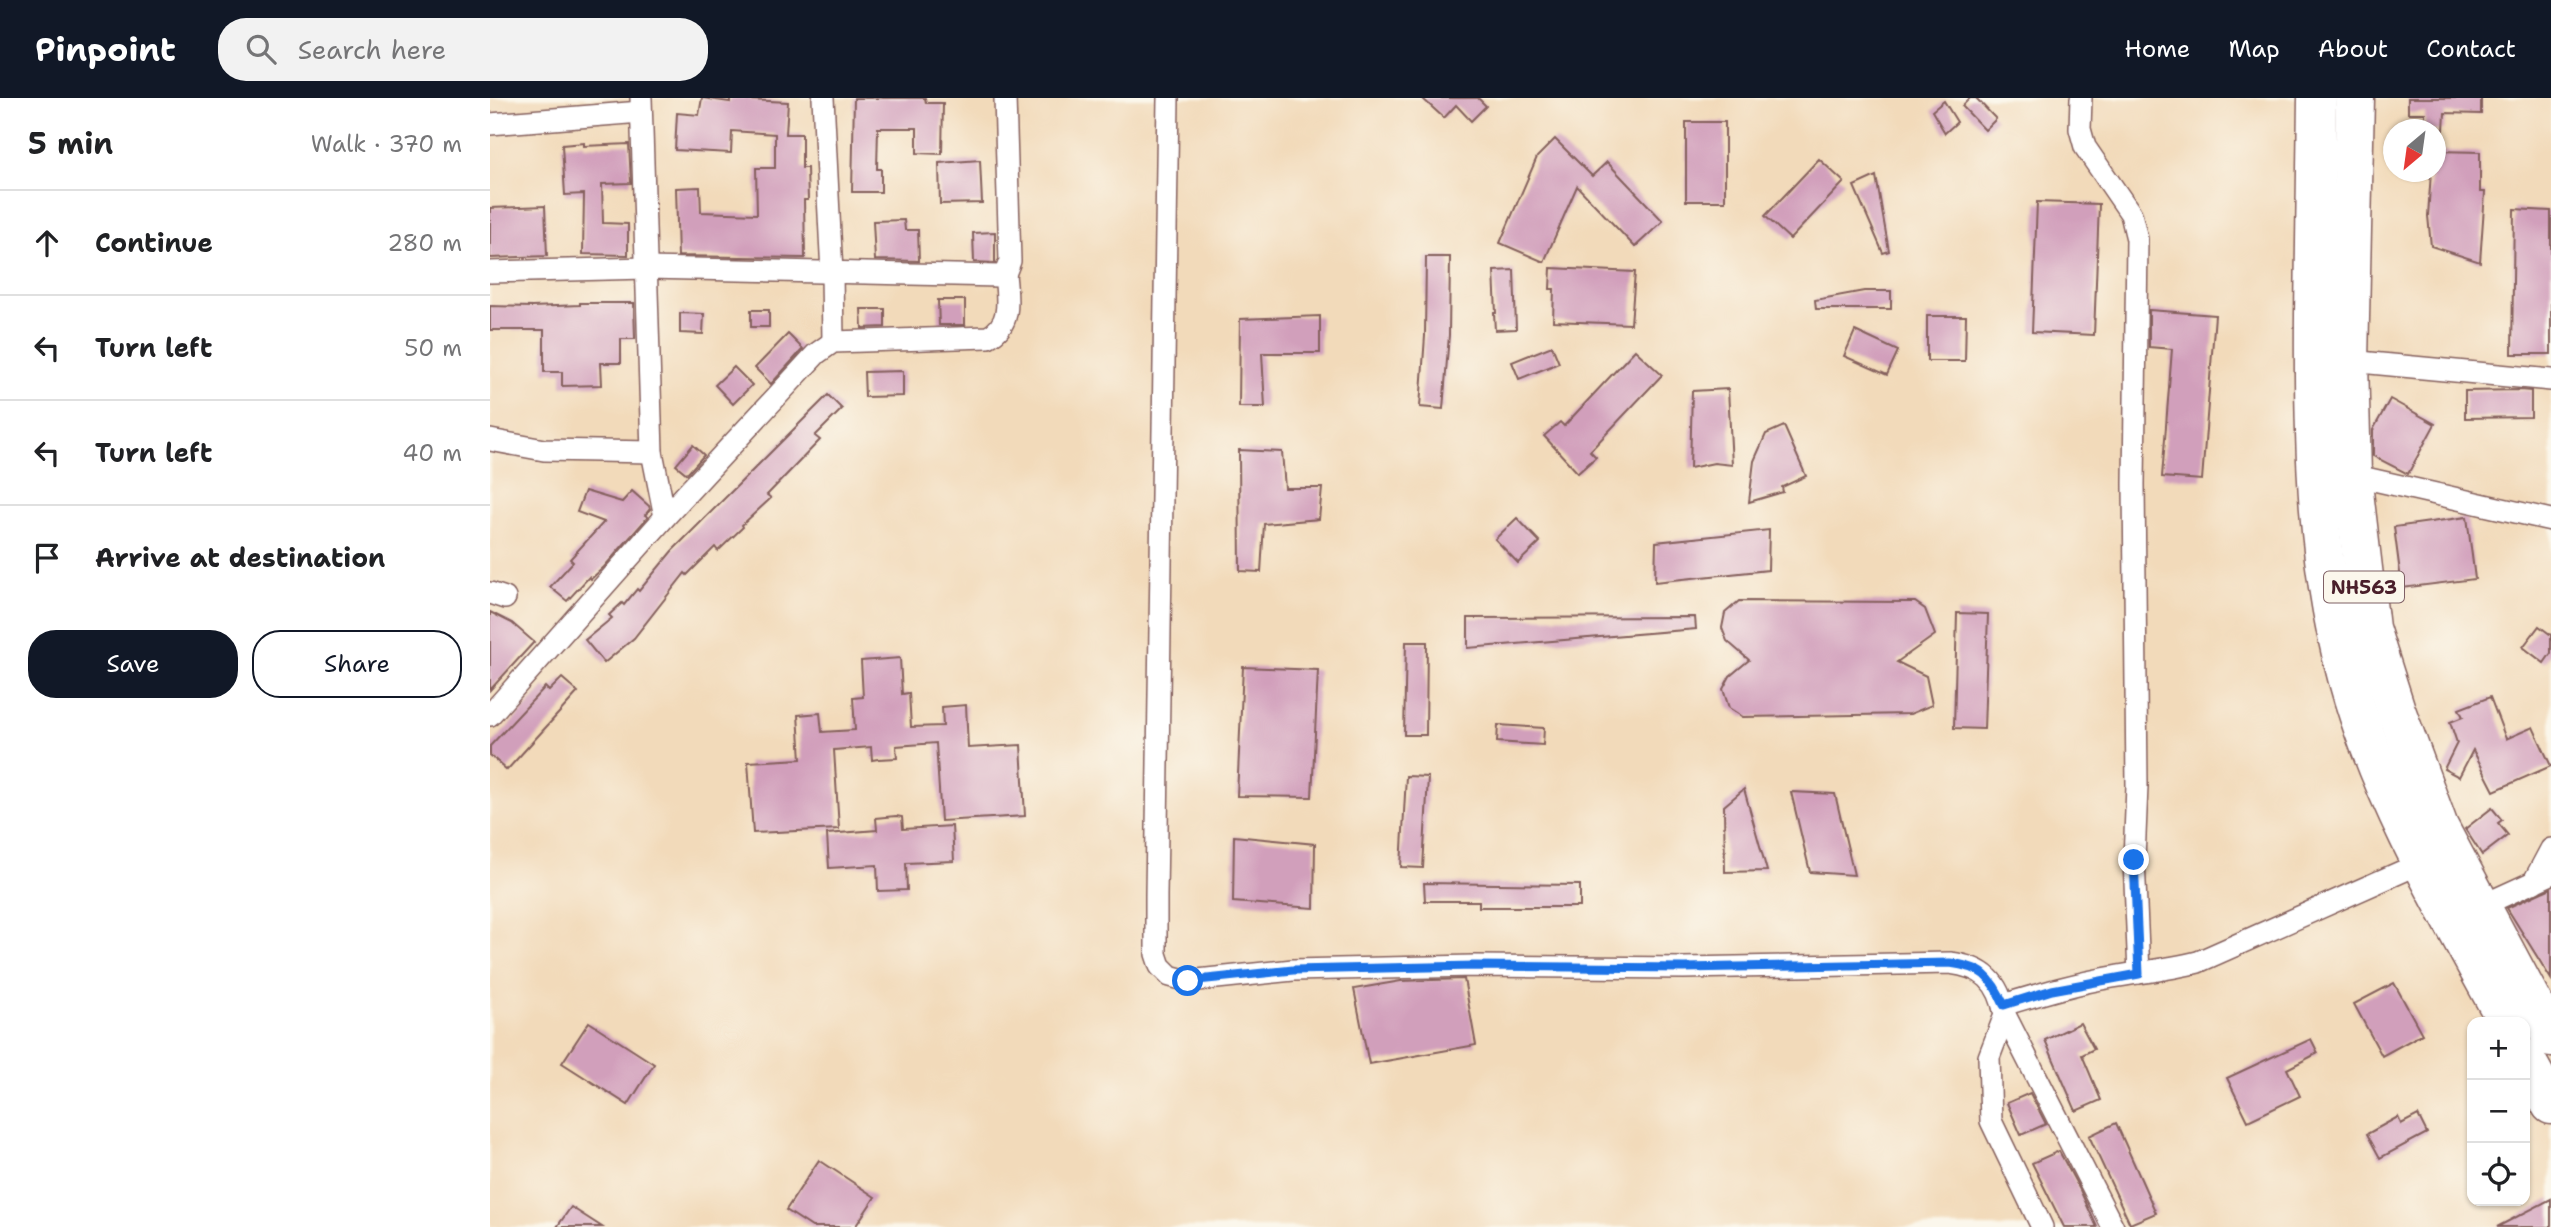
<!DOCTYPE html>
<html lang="en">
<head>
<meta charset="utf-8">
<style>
	:root { --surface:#fff; --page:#f2f2f2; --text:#202124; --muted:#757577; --line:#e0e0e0; --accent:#111827 }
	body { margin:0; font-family:"Shantell Sans",sans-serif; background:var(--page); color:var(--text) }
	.controls { position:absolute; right:21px; bottom:21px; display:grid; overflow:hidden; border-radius:14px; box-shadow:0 2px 5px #0004 }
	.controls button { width:63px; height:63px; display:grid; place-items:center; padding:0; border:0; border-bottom:2px solid var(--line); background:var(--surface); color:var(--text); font:35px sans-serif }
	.compass { position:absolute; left:1893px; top:21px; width:63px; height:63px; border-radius:50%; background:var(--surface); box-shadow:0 2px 5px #0004; rotate:209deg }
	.stop { position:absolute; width:21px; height:21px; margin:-16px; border:5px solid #1a73e8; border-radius:50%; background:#fff }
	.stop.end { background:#1a73e8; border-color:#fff; box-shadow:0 2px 7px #0008 }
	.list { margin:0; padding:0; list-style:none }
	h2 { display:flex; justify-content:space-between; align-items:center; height:91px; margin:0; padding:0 28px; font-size:30px }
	h2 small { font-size:23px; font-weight:400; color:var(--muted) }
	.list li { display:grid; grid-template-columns:46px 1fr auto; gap:21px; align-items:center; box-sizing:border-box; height:105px; padding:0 28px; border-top:2px solid var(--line) }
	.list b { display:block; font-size:26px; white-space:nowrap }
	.list em { font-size:23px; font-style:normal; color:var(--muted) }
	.actions { display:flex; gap:14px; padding:21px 28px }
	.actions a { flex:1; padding:16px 0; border:2px solid var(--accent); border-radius:28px; text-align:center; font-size:24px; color:var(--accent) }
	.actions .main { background:var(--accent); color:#fff }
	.icon { flex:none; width:38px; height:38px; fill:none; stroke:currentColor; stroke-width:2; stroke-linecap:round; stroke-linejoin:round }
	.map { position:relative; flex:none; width:2061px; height:1129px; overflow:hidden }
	header { display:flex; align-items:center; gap:42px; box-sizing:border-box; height:98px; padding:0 35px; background:var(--accent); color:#fff }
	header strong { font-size:33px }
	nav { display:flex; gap:38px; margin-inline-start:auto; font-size:24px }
	.search { width:490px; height:63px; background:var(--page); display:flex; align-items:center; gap:18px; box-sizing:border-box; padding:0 24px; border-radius:28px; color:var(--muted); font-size:26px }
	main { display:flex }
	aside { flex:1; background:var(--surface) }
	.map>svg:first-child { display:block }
	.building { fill:#d19fbb }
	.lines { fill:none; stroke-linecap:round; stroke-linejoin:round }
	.street-casing { stroke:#85605d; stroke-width:24 }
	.highway-casing { stroke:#85605d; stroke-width:41 }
	.street { stroke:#fff; stroke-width:21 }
	.highway { stroke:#fff; stroke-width:38 }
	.route { stroke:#1a73e8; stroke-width:9 }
	.labels { text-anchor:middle; stroke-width:5; stroke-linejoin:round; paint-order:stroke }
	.shield { fill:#fbf7ec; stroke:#7f6065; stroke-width:2 }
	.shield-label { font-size:19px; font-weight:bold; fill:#4a1f2b }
</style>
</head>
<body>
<header>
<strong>Pinpoint</strong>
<div class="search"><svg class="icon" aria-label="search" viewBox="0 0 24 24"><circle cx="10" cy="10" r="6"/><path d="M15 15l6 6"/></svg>Search here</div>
<nav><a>Home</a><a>Map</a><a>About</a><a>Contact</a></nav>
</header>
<main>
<aside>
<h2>5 min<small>Walk · 370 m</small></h2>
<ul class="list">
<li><svg class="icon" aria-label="ahead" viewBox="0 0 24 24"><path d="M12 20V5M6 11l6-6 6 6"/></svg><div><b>Continue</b></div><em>280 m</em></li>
<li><svg class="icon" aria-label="left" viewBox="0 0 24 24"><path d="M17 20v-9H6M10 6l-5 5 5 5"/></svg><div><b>Turn left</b></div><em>50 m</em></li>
<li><svg class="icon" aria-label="left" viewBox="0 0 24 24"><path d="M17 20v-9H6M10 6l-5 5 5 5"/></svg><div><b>Turn left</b></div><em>40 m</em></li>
<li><svg class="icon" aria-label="arrive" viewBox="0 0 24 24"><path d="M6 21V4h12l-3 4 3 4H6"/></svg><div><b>Arrive at destination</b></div></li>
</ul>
<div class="actions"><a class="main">Save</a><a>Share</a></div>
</aside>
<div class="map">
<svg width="2061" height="1129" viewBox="0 0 2061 1129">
	<rect width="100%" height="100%" fill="#fbf7ec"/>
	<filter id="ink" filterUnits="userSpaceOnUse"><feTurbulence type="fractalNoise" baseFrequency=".0143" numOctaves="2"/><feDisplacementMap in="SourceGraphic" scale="14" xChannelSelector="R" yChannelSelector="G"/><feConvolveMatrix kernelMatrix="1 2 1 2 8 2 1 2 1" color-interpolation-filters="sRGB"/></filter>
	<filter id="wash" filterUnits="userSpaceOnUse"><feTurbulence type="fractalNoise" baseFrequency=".00686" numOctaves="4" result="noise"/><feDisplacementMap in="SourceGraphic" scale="28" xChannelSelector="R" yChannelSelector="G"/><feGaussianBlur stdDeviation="1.57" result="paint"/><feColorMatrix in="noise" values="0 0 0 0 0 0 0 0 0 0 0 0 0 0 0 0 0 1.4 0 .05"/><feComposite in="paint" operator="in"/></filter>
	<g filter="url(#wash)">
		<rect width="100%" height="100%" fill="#f2daba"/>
		<g id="blocks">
			<!-- building -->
			<g class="building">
				<path d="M212 0 240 4V0H260V2L298 4 296 36H312V70H317L318 102H314L315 160 188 158 186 90 210 89 211 114 267 116 266 70H285V36L242 33 241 55 185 52 187 15 209 17Z"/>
				<path d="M364 0H435L436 5H453L452 56 427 55V30H388L387 71H391V94H362Z"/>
				<path d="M932 0H988L996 8 981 23 966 7 954 20Z"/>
				<path d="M1480 0H1486L1506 21 1495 32 1472 8Z"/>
				<path d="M1918 0H1991V16L1955 15 1954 32H1935V15H1918Z"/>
				<path d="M1454 3 1467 24 1455 35 1442 13Z"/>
				<rect x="1196" y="24" width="39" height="79"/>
				<path d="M1065 41 1102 78 1117 64 1173 123 1145 149 1087 88 1054 164 1010 145 1047 59Z"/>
				<path d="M94 45V48L139 46 141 85 112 86 113 125 138 126V157L93 156 94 96 75 97 72 47Z"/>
				<path d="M1945 53 1990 54V94H1995L1990 164 1941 148 1938 118 1941 74H1945Z"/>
				<path d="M1329 61 1354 84 1300 141 1275 118Z"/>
				<path d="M490 62 492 105 450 106 449 65Z"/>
				<path d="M1386 78 1399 153 1393 155 1364 88Z"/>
				<path d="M1547 104 1609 106 1604 237 1542 234Z"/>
				<path d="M55 108 57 158 0 160V110Z"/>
				<path d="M2024 111 2061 113V256H2022Z"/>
				<path d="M414 122 415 132H428L429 163 385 162 383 123Z"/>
				<path d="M505 134V165L484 164 483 135Z"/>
				<path d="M936 159H960L959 237 953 311 930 309 935 238Z"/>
				<path d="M1061 170 1145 174 1141 226 1063 223 1064 191H1060Z"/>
				<path d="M1024 172 1026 231 1005 232 1004 215H1006L1004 173Z"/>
				<path d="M1374 193H1401V211H1326L1325 202Z"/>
				<path d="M448 202H475V227H449Z"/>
				<path d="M90 205H144L145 241H131V265H111L112 287 72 288V274H54V232H0V208L42 209 90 207Z"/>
				<path d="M371 211H395V229L372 230Z"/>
				<rect x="261" y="212" width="18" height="17"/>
				<path d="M1659 212 1725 217 1712 382 1672 379 1682 251 1659 249Z"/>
				<path d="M190 215 214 216 213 236 190 235Z"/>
				<path d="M830 218V255H772L775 309H749L750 221Z"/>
				<path d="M1437 218H1476L1475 263H1437Z"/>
				<path d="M1365 233 1408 253 1397 277 1354 258Z"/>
				<path d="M298 236 313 251 281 286 265 270Z"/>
				<path d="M1062 248 1069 265 1029 281 1022 264Z"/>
				<path d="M1145 252 1172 277 1100 353 1106 359 1088 375 1054 338 1070 324 1074 328Z"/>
				<path d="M244 269 262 287 243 306 225 287Z"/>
				<path d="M413 273V298L375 299 374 274Z"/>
				<path d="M1238 291 1242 367 1224 365 1200 370 1202 293Z"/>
				<path d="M2030 292 2041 293V319L1975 320V293Z"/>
				<path d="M338 297 352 311 325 338 330 342 277 397 281 400 252 427 253 429 228 453 225 449 197 477 195 475 144 540 114 565 95 542 122 520 119 517 132 505 134 507 147 491 149 493 182 453Z"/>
				<path d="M1900 301 1945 326 1918 376 1883 358V332Z"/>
				<path d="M1294 328 1316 378 1292 389 1293 394 1259 404 1264 363 1276 336Z"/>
				<path d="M203 347 214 357 197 376 186 367Z"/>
				<path d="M749 352 792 354 795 390H832L829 421 774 426 771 474 750 473Z"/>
				<path d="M95 393 132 404 142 393 159 408 160 411 155 417 158 419 114 469 101 481 99 479 77 503 60 489 83 464 80 461 114 424 87 414Z"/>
				<path d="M1977 419 1985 481 1912 490 1904 429Z"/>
				<path d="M1027 420 1050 444 1028 465 1005 441Z"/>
				<path d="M1279 432 1278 472 1165 484 1166 444Z"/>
				<path d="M1249 503 1425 504 1435 511 1445 537 1407 564 1436 578 1442 607 1420 616 1253 619 1239 610 1233 591 1240 578 1259 562 1237 543 1232 530 1235 515Z"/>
				<path d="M0 514 22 525 44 544 0 592Z"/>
				<path d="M1467 515 1498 516 1494 631 1464 630Z"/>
				<path d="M1205 519 1206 531 978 550V520Z"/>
				<path d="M2049 528 2061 537V555L2054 565 2033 549Z"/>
				<path d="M916 544H937L936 637H914Z"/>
				<path d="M410 560 412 596 419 595 421 629 453 628 452 609 476 607 478 650 531 647 535 718 451 723 446 645 406 648 407 660 388 661 382 662 381 649 344 652 349 731 263 735 258 664 311 661 308 617 330 615 332 634 365 632 363 600 373 599 371 563Z"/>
				<path d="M753 569 828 572 822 699 747 698Z"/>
				<path d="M72 580 88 594 17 672 0 657V648L55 589 59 593Z"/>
				<path d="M2000 599 2016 641 2043 629 2061 668 2004 693 1983 652 1969 679 1954 671 1967 645 1960 624 1973 619 1969 611Z"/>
				<path d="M1008 627 1054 630 1053 647 1007 644Z"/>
				<path d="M916 678 938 679 933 770 911 769Z"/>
				<path d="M1254 691 1277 773 1235 774 1234 708Z"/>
				<path d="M1301 694 1345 696 1364 777 1320 774Z"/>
				<path d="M2002 710 2012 722 2008 725 2018 737 1992 757 1975 731Z"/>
				<path d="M406 718 412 719 413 731 462 728 464 763 416 765 417 792 388 793 387 767 339 770 337 736 387 732 386 720Z"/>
				<path d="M744 738 825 746 824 810 743 804Z"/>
				<path d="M934 785 1090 787V809H989V803H935Z"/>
				<path d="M2061 790V881L2017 810Z"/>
				<path d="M974 881 986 947 879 966 864 891 911 883Z"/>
				<path d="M1904 885 1932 936 1892 958 1864 906Z"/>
				<path d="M99 924 164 966 138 1007 72 965Z"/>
				<path d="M1590 925 1604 951 1592 957 1611 1002 1586 1013 1555 942Z"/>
				<path d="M1821 941 1828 955 1797 971 1810 998 1758 1023 1737 980Z"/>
				<path d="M1540 995 1556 1026 1531 1037 1517 1005Z"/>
				<path d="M1928 1017 1937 1035 1890 1060 1877 1036 1908 1019 1911 1026Z"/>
				<path d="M1626 1025 1666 1115 1640 1126 1599 1038Z"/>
				<path d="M1569 1053 1590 1092 1607 1129H1574L1542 1065Z"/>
				<path d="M329 1062 385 1099 365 1129H322L296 1112Z"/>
				<path d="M2061 1101V1129H2007Z"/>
				<path d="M81 1109 112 1129H67Z"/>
			</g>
		</g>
	</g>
	<g filter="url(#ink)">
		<use href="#blocks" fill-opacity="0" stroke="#85605d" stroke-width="2"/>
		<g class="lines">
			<!-- street casing -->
			<g class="street-casing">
				<g id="street">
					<path d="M151 0 162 354 175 419"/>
					<path d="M333 0 342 175 343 244"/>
					<path d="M678 0 666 797V856L670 868 680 878 698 883 803 872 984 868 1194 870 1460 865C1493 869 1509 883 1515 917L1623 1129"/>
					<path d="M1591 0 1590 31 1595 49 1641 116 1647 141 1644 386 1647 688 1644 762 1649 875"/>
					<path d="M0 26 151 14"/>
					<path d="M0 174 157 170 509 178 515 176 520 163 515 0"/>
					<path d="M1859 263 2061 282"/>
					<path d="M0 342 54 352 162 354"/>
					<path d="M1862 377 2061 422"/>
					<path d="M0 495 15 500"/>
					<path d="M0 617 175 419 326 256 343 244 498 239C523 226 517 200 515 176"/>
					<path d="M2043 785 2061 751"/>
					<path d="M1991 808 2061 776"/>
					<path d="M1513 907C1550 896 1586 885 1623 879 1652 874 1680 871 1708 864L1931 765"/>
					<path d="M1515 917 1499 959 1501 1023 1552 1129"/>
				</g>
			</g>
			<!-- highway casing -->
			<g class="highway-casing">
				<g id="highway">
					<path d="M1827 0C1826 72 1825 145 1824 217 1823 346 1825 475 1863 600 1898 715 1960 818 2017 924"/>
					<path d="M1865 0 1859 263 1862 377 1880 530 1906 612 1949 729 2061 939"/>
					<path d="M2035 960 2061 1007"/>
				</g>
			</g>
			<!-- street -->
			<use href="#street" class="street"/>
			<!-- highway -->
			<use href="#highway" class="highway"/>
		</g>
	</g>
	<g class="lines" filter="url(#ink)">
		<!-- route -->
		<path class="route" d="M698 883 803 872 984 868 1194 870 1460 865C1492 869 1501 878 1514 907L1562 892 1649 876 1644 762"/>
	</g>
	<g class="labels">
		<!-- shield labels -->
		<rect class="shield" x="1834" y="473.5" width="80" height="31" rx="5"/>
		<g class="shield-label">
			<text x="1874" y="496">NH563</text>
		</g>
	</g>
</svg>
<div class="controls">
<button>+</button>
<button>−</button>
<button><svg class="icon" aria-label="locate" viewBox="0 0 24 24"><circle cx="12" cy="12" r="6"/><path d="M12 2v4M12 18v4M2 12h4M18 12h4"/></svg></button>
</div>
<svg class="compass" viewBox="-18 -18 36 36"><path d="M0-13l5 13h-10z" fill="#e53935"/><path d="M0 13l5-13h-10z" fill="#757577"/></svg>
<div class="stop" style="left:698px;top:883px"></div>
<div class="stop end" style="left:1644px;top:762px"></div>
</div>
</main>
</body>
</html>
